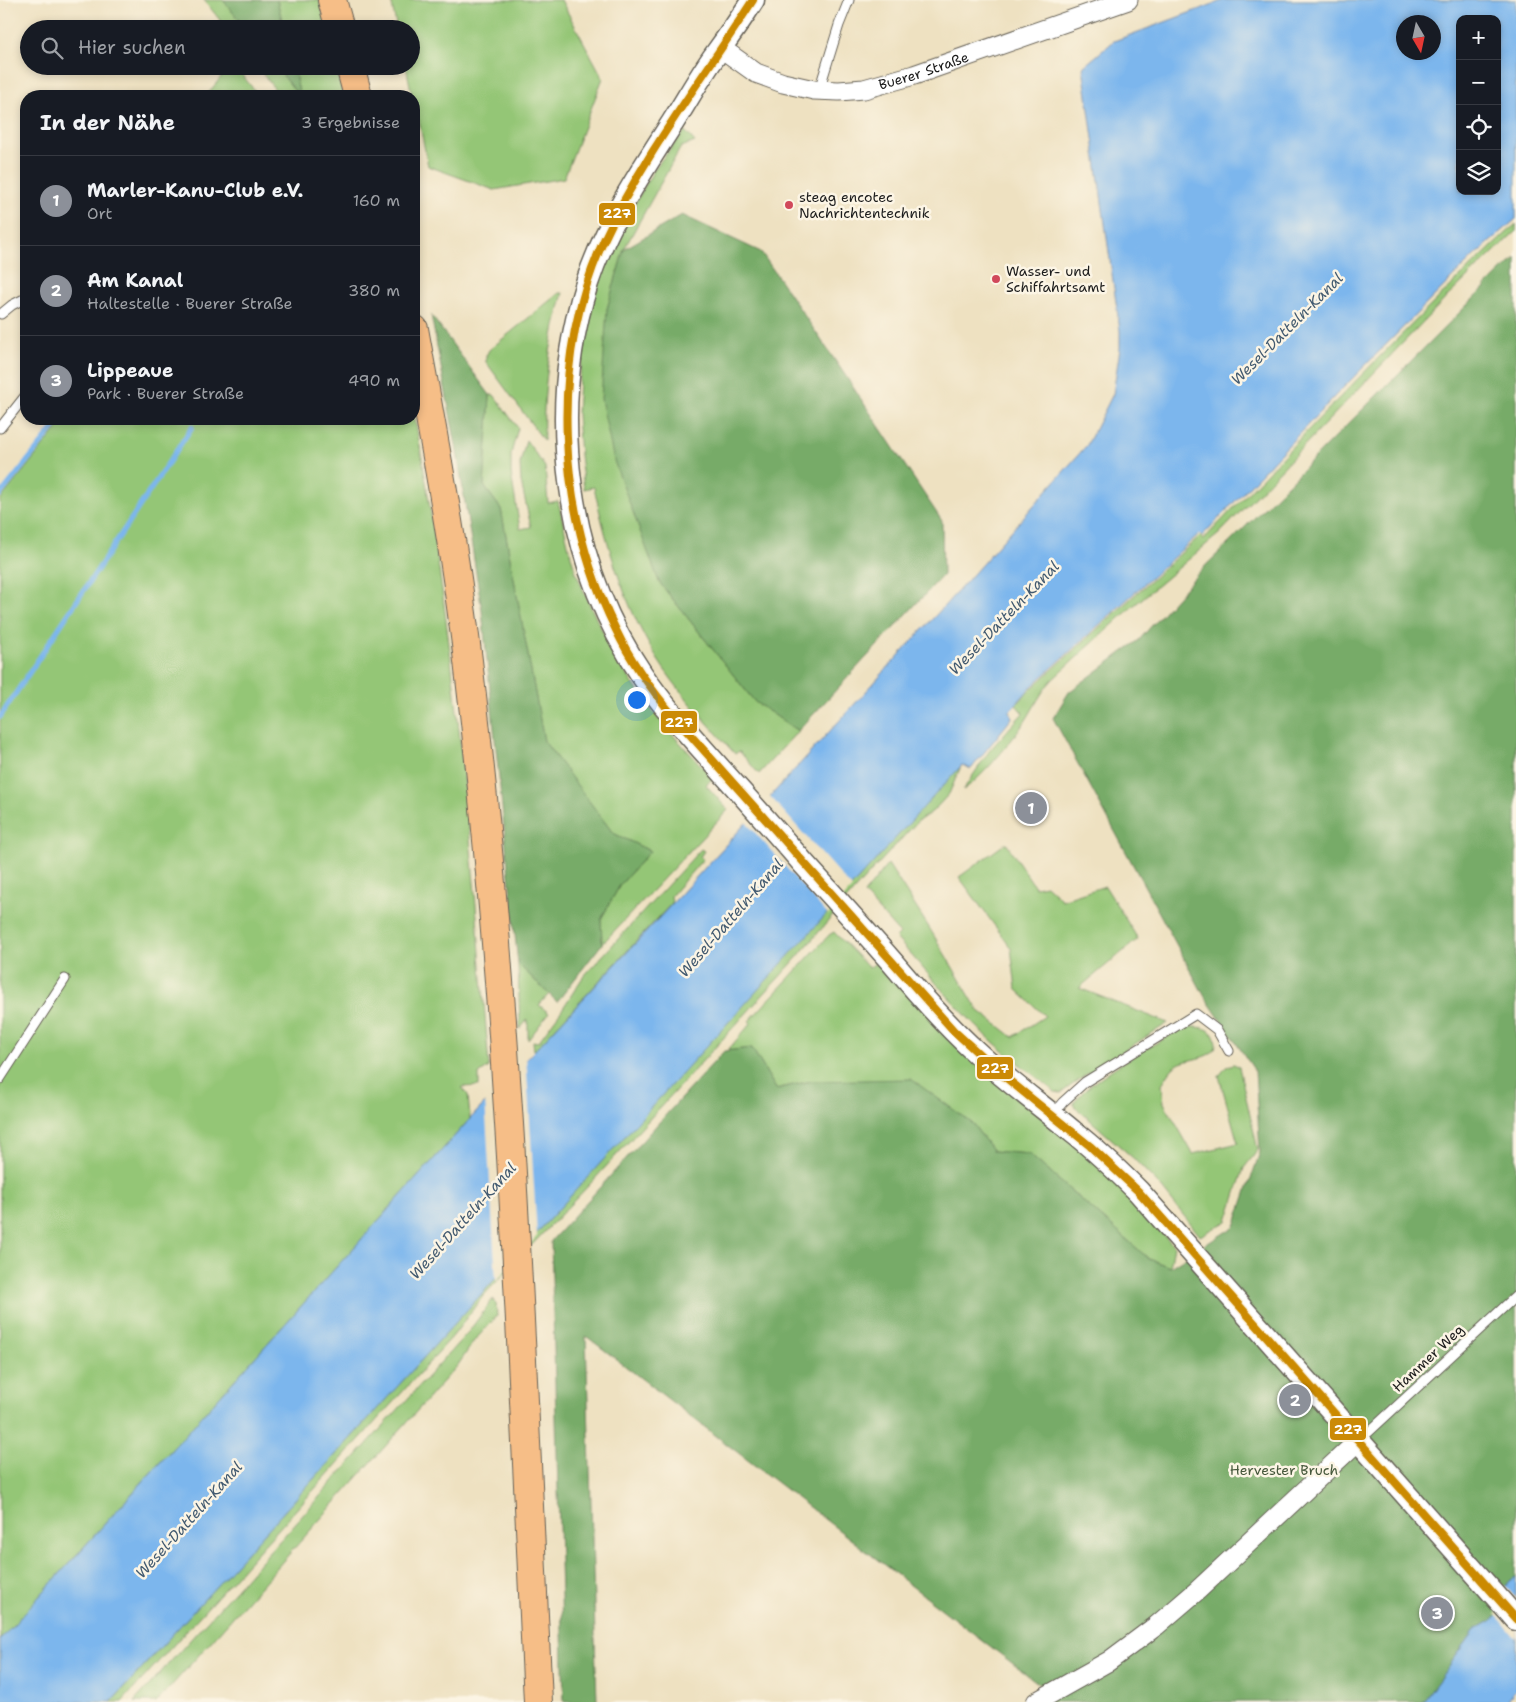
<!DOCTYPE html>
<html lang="de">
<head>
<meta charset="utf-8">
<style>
	:root { --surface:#171b24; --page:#242831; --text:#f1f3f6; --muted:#9ea1a6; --line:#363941; --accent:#8c9099 }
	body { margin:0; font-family:"Shantell Sans",sans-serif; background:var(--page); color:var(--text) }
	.controls { position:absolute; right:15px; top:15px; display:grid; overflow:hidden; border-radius:10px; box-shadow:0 2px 8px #0003 }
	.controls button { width:45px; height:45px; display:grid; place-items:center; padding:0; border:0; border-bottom:1px solid var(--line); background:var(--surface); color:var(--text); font:25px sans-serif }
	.compass { position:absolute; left:1396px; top:15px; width:45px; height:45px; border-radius:50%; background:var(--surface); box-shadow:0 2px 8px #0003; rotate:171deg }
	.you { position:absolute; left:636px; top:699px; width:18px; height:18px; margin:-12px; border:4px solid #fff; border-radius:50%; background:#1a73e8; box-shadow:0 0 0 8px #1a73e833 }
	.badge { display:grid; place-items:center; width:32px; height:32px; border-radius:50%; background:var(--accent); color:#fff; font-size:16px; font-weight:700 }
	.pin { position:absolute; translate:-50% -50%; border:2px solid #fff; box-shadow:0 1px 5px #0006 }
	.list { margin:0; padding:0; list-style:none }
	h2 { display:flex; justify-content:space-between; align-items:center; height:65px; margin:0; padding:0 20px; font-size:21px }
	h2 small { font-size:16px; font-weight:400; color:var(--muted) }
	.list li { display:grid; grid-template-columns:32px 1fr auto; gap:15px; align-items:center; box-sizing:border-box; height:90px; padding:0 20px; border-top:1px solid var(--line) }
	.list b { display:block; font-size:19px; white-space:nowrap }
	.list p { margin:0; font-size:16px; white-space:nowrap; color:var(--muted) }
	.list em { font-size:16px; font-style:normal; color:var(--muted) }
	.icon { flex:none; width:28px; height:28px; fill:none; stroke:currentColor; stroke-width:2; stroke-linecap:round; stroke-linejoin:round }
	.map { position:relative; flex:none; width:1516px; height:1702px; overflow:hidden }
	.search { position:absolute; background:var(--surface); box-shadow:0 2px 8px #0003; left:20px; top:20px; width:400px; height:55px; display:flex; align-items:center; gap:12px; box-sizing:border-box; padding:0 18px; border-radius:28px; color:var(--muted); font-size:19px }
	.panel { position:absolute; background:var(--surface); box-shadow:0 2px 8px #0003; left:20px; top:90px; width:400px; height:335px; border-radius:20px }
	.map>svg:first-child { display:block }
	.green { fill:#94c676; stroke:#587149 }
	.forest { fill:#77ab67; stroke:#4a6442 }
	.water { fill:#7bb6ed; stroke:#4c6984; fill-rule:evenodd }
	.pier { fill:#eee1c1 }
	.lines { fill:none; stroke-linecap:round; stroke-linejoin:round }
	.stream { stroke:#7bb6ed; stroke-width:5 }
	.service-casing { stroke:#666156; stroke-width:11 }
	.minor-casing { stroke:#666156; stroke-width:21 }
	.tertiary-casing { stroke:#666156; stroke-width:25 }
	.primary-casing { stroke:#666156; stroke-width:30 }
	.service { stroke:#fff; stroke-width:9 }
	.minor { stroke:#fff; stroke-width:19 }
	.tertiary { stroke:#fff; stroke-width:22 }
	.primary { stroke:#f6be87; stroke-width:28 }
	.bus-1-casing { stroke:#fcf5e5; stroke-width:11 }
	.bus-1 { stroke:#cb8a06; stroke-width:8 }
	.poi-dot { fill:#d1495b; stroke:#fcf5e5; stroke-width:2 }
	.labels { text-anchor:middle; stroke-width:5; stroke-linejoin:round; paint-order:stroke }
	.street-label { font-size:14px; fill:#1c1c1c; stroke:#fcf5e5 }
	.poi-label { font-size:14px; fill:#1c1c1c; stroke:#fcf5e5; text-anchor:start }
	.park-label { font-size:14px; fill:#46583c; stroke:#fcf5e5 }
	.water-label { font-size:15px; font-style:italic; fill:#425a70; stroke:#fcf5e5 }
	.line-badge { stroke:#fcf5e5; stroke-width:2 }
	.badge-label { font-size:14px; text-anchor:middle; font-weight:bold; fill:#fff }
</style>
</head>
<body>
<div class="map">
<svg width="1516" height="1702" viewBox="0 0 1516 1702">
	<rect width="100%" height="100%" fill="#fcf5e5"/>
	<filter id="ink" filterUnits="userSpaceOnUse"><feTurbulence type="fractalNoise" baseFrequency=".02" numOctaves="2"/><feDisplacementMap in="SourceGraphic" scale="10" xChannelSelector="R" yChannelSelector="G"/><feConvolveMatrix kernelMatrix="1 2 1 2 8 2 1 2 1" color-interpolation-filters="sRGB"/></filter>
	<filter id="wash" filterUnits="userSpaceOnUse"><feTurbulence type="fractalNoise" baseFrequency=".0096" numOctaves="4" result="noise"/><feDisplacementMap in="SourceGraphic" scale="20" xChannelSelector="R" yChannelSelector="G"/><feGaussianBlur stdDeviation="1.12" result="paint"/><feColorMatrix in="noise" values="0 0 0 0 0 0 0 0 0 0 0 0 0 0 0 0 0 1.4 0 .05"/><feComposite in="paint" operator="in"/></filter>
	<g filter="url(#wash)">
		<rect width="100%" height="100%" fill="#eee1c1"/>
		<!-- green -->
		<g class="green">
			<path d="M204 0H223L246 29H227Z"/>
			<path d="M277 0H319L327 29H284Z"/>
			<path d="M391 0H561L603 78 564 178 494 190 428 166 414 96H412L406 66H411V29H397Z"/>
			<path d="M230 66H235L259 96H206Z"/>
			<path d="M257 66H276L299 96H280Z"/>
			<path d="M293 66H336L343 96H300Z"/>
			<path d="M685 131 695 142 681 147 624 249 607 309 659 582 755 702 798 731 759 774 739 751 735 754C711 727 685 699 664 669 627 615 608 551 594 487L584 489 580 455 577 414 579 381 590 308 613 242 655 168Z"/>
			<path d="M1516 224V231L1448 296 1220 533 1131 608 1052 680C1041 692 1035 706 1026 720 1012 741 984 776 963 790L990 750 1023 713 1016 705 1031 689 1200 536 1203 540C1305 433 1407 325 1516 224Z"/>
			<path d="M559 293H563C550 342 542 390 544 441L486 362V356L489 350Z"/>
			<path d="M490 395H494L518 428 511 454V473L520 529 531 527 521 482 520 464 526 440 545 467 548 503 558 501C564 524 568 549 576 572 593 616 615 658 642 697 663 726 689 752 713 778L706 785 728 810 602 944 601 919 620 885 650 851 613 833 544 742 501 509 484 486Z"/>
			<path d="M414 414C426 475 434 536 443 597 464 753 477 910 489 1067L479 1074V1086L462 1087 468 1095 470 1119 0 1640V500L65 419H414Z"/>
			<path d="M962 764 949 794 933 811 917 822 859 885 795 960 591 1183 483 1296 453 1336 122 1702H111Z"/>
			<path d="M1006 843 1035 887 1046 885 1062 900 1105 886 1138 939 1079 988 1168 1023 1087 1074 1061 1093 1055 1092C1033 1074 1010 1058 990 1039 956 1008 927 972 896 938L900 934 864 894 888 864 930 929 978 1010 1013 1037 1045 1016 1016 989 1011 948 959 877Z"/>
			<path d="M701 849 704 851 700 857 703 859 671 896 672 903 534 1051 533 1041 538 1042 561 1011 583 977Z"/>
			<path d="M834 932 869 968 878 961 1113 1179 1174 1246 1170 1267 1149 1259 1029 1154 993 1151 972 1123 811 1081 776 1089 752 1048 727 1051 751 1023 749 1021 829 935Z"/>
			<path d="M518 964 549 994 539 1005 549 1013 528 1040V1019L520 1029Z"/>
			<path d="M1186 1027C1196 1027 1209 1026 1214 1036 1225 1060 1188 1057 1177 1065 1171 1068 1166 1078 1162 1084L1164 1103 1193 1154 1238 1143 1219 1076 1227 1066 1234 1064 1239 1067 1258 1150 1244 1168 1227 1221 1200 1236 1160 1186 1133 1158 1073 1105C1086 1079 1158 1042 1186 1027Z"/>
			<path d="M493 1299V1301L496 1303 497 1316 474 1341 458 1365 157 1702H134L469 1331Z"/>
		</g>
		<!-- forest -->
		<g class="forest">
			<path d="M223 0H277L284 29H246Z"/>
			<path d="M276 66H293L300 96H299Z"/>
			<path d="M682 215 761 252 843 372 942 521 943 575 798 731 755 702 659 582 614 461 601 399 607 309 624 249Z"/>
			<path d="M1516 258V1577L1510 1581 1516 1598 1491 1621 1475 1630 1423 1702H1036L1051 1693 586 1336 597 1702H564L551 1241 724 1051 752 1048 776 1089 811 1081 911 1079 972 1123 993 1151 1029 1154 1149 1259 1170 1267 1235 1226 1260 1152 1255 1071 1205 997 1053 718 1069 692 1139 640 1203 568 1229 543 1498 274Z"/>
			<path d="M431 315 490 395 484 486 501 509 544 741 613 833 650 851 620 885 601 919 602 944 557 1002 518 964 482 611 456 445Z"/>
		</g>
		<!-- water -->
		<g class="water">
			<path d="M1224 0H1516V219L1474 256 1336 395 1202 536 1199 534 1031 687 1010 711 1012 718 971 769 962 765 111 1702H0V1640L470 1119 649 929 968 580 1087 445 1113 394 1120 348V331L1083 67 1114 41ZM1460 19H1497V191H1460ZM1404 22H1434V52H1404Z"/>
			<path d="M1516 1577V1689L1506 1702H1423L1475 1630 1491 1621 1515 1598 1505 1587 1510 1581Z"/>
		</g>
		<!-- pier -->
		<g class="pier">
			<path d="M768 794 852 888 828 915 744 820Z"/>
			<path d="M526 1056 537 1236 496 1281 485 1099Z"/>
			<path d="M1504 1585 1516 1598V1638L1495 1614 1512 1598 1503 1588Z"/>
		</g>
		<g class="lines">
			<!-- stream -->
			<g class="stream">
				<path d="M0 495 61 419"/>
				<path d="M0 717 192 427"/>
			</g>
		</g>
	</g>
	<g filter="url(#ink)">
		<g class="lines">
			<!-- service casing -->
			<g class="service-casing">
				<g id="service">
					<path d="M819 90 839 25 849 0"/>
					<path d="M1 314 12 305 26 298"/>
					<path d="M0 428 26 395"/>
					<path d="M0 1079 65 979"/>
					<path d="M1052 1115 1063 1102 1085 1082 1196 1014 1217 1030 1229 1051"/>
					<path d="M1359 1441 1516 1296"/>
				</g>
			</g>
			<!-- minor casing -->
			<g class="minor-casing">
				<g id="minor">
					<path id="s1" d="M721 48 756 73 783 83 814 90 839 91 864 89 914 75 1128 0"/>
					<path d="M1036 1702 1109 1661 1156 1626 1198 1590 1358 1441"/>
				</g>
			</g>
			<!-- tertiary casing -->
			<g class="tertiary-casing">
				<path id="tertiary" d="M753 0C741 19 729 36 716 54 700 76 687 100 673 122 640 173 606 225 587 283 546 412 566 563 642 675 663 706 688 733 712 760 743 795 774 829 804 864 834 897 863 929 892 962 919 994 946 1025 977 1053 1007 1081 1041 1105 1073 1132 1096 1150 1117 1170 1138 1191L1516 1619"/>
			</g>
			<!-- primary casing -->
			<g class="primary-casing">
				<g id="primary">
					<path d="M332 0 340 29"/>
					<path d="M350 66 358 96"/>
					<path d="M414 329C435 445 457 561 470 678 510 1018 522 1361 538 1702"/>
				</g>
			</g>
			<!-- service -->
			<use href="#service" class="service"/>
			<!-- minor -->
			<use href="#minor" class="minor"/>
			<!-- tertiary -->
			<use href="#tertiary" class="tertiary"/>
			<!-- primary -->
			<use href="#primary" class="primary"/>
			<!-- bus-1 casing -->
			<g class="bus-1-casing">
				<path id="bus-1" d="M753 0C703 78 643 156 604 240 548 363 557 511 616 630 631 662 653 692 676 719L954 1031 1000 1073 1090 1146 1138 1191 1516 1619"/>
			</g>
			<!-- bus-1 -->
			<use href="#bus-1" class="bus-1"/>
		</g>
	</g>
	<!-- markers -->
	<g class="poi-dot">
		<circle cx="789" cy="205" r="5"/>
		<circle cx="996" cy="279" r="5"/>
	</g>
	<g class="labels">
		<!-- street labels -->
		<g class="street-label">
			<text dy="5" stroke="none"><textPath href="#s1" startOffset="216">Buerer Straße</textPath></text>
			<text transform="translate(1428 1358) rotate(-43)" y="5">Hammer Weg</text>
		</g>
		<!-- poi labels -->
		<g class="poi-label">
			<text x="799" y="202">steag encotec<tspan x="799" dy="16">Nachrichtentechnik</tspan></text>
			<text x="1006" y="276">Wasser- und<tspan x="1006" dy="16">Schiffahrtsamt</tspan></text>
		</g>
		<!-- park labels -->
		<g class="park-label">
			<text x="1284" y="1475">Hervester Bruch</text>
		</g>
		<!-- water labels -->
		<g class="water-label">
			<text transform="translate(1287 329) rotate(-45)" y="5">Wesel-Datteln-Kanal</text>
			<text transform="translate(1004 618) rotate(-46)" y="5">Wesel-Datteln-Kanal</text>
			<text transform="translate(731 918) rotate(-49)" y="5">Wesel-Datteln-Kanal</text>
			<text transform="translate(463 1221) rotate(-48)" y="5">Wesel-Datteln-Kanal</text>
			<text transform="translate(189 1520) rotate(-48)" y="5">Wesel-Datteln-Kanal</text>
		</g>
	</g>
	<g class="line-badge">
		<rect x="598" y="202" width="38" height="24" rx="5" fill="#cb8a06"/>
		<rect x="660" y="710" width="38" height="24" rx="5" fill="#cb8a06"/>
		<rect x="976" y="1056" width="38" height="24" rx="5" fill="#cb8a06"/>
		<rect x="1329" y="1417" width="38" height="24" rx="5" fill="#cb8a06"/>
	</g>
	<g class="badge-label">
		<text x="617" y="218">227</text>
		<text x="679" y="727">227</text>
		<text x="995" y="1073">227</text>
		<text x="1348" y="1434">227</text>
	</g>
</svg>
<div class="controls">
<button>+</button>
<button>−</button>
<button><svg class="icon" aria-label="locate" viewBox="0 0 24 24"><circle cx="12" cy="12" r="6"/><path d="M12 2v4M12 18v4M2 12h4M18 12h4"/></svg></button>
<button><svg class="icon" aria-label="layers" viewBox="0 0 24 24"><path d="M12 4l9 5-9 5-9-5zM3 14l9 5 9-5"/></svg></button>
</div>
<svg class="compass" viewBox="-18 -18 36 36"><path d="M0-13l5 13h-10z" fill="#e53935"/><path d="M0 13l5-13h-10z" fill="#9ea1a6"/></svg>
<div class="you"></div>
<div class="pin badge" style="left:1031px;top:808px">1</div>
<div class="pin badge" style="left:1295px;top:1400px">2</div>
<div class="pin badge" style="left:1437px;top:1613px">3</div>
<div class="search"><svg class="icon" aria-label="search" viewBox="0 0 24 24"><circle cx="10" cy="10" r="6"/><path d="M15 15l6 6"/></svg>Hier suchen</div>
<section class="panel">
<h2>In der Nähe<small>3 Ergebnisse</small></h2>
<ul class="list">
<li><span class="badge">1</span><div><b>Marler-Kanu-Club e.V.</b><p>Ort</p></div><em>160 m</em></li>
<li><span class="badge">2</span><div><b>Am Kanal</b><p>Haltestelle · Buerer Straße</p></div><em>380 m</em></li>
<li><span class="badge">3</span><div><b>Lippeaue</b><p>Park · Buerer Straße</p></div><em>490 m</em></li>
</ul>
</section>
</div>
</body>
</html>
